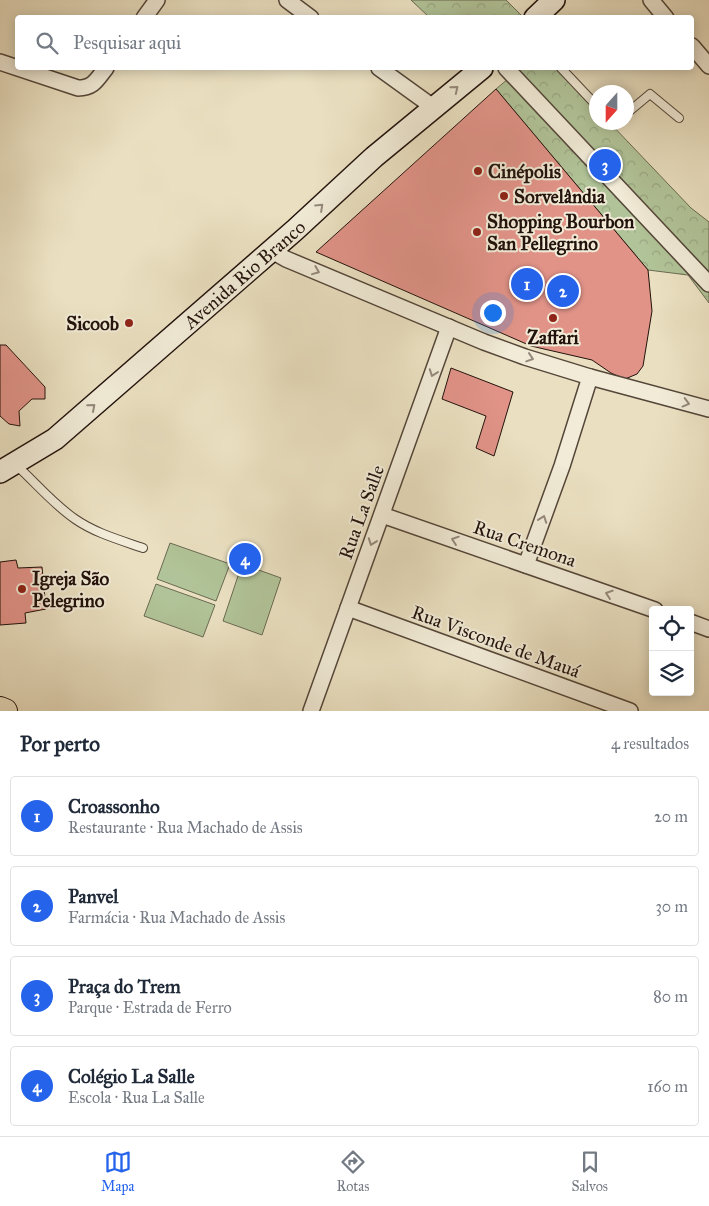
<!DOCTYPE html>
<html lang="pt">
<head>
<meta charset="utf-8">
<style>
	:root { --surface:#fff; --page:#f6f6f7; --text:#1f2937; --muted:#747a83; --line:#e0e1e3; --accent:#2563eb }
	body { margin:0; font-family:"IM FELL Great Primer",serif; background:var(--page); color:var(--text) }
	.controls { position:absolute; right:15px; bottom:15px; display:grid; overflow:hidden; border-radius:5px; box-shadow:0 2px 12px #0003 }
	.controls button { width:45px; height:45px; display:grid; place-items:center; padding:0; border:0; border-bottom:1px solid var(--line); background:var(--surface); color:var(--text); font:25px sans-serif }
	.compass { position:absolute; left:589px; top:85px; width:45px; height:45px; border-radius:50%; background:var(--surface); box-shadow:0 2px 12px #0003; rotate:201deg }
	.you { position:absolute; left:492px; top:312px; width:18px; height:18px; margin:-12px; border:4px solid #fff; border-radius:50%; background:#1a73e8; box-shadow:0 0 0 8px #1a73e833 }
	.badge { display:grid; place-items:center; width:32px; height:32px; border-radius:50%; background:var(--accent); color:#fff; font-size:16px; font-weight:700 }
	.pin { position:absolute; translate:-50% -50%; border:2px solid #fff; box-shadow:0 1px 5px #0006 }
	.list { margin:0; padding:0; list-style:none }
	h2 { display:flex; justify-content:space-between; align-items:center; height:65px; margin:0; padding:0 20px; font-size:21px }
	h2 small { font-size:16px; font-weight:400; color:var(--muted) }
	.list li { display:grid; grid-template-columns:32px 1fr auto; gap:15px; align-items:center; box-sizing:border-box; height:80px; margin:0 10px 10px; padding:0 10px; border:1px solid var(--line); border-radius:5px }
	.list b { display:block; font-size:19px; white-space:nowrap }
	.list p { margin:0; font-size:16px; white-space:nowrap; color:var(--muted) }
	.list em { font-size:16px; font-style:normal; color:var(--muted) }
	.icon { flex:none; width:28px; height:28px; fill:none; stroke:currentColor; stroke-width:2; stroke-linecap:round; stroke-linejoin:round }
	.map { position:relative; flex:none; width:709px; height:711px; overflow:hidden }
	.search { position:absolute; background:var(--surface); box-shadow:0 2px 12px #0003; left:15px; right:15px; top:15px; height:55px; display:flex; align-items:center; gap:12px; box-sizing:border-box; padding:0 18px; border-radius:5px; color:var(--muted); font-size:19px }
	.sheet { height:425px; background:var(--surface) }
	nav { display:flex; justify-content:space-around; align-items:center; box-sizing:border-box; height:70px; border-top:1px solid var(--line); background:var(--surface); font-size:14px; color:var(--muted) }
	nav a { display:grid; justify-items:center; gap:2px }
	nav .on { color:var(--accent) }
	.map>svg:first-child { display:block }
	.park { fill:url(#park-crowns); stroke:#6a6a52 }
	.pitch { fill:#b1c398; stroke:#6a6a52 }
	.building { fill:#e19388; stroke:#22120c }
	.lines { fill:none; stroke-linecap:round; stroke-linejoin:round }
	.lane-casing { stroke:#544639; stroke-width:10 }
	.street-casing { stroke:#544639; stroke-width:18 }
	.secondary-casing { stroke:#22120c; stroke-width:24 }
	.primary-casing { stroke:#22120c; stroke-width:26 }
	.lane { stroke:#f1ebd7; stroke-width:8 }
	.street { stroke:#f1ebd7; stroke-width:15 }
	.secondary { stroke:#f1ebd7; stroke-width:21 }
	.primary { stroke:#eae0c1; stroke-width:24 }
	.oneway { stroke:#94897c }
	.poi-dot { fill:#8f2418; stroke:#f1ebd7; stroke-width:2 }
	.labels { text-anchor:middle; stroke-width:4; stroke-linejoin:round; paint-order:stroke }
	.poi-label { font-size:19px; font-weight:bold; fill:#22120c; stroke:#f1ebd7; text-anchor:start }
	.street-label { font-size:19px; fill:#22120c; stroke:#f1ebd7 }
</style>
</head>
<body>
<div class="map">
<svg width="709" height="711" viewBox="0 0 709 711">
	<defs>
		<pattern id="park-crowns" width="20" height="18" patternUnits="userSpaceOnUse" patternTransform="scale(1.25)"><rect width="20" height="18" fill="#b1c398"/><path d="M2 6a3 3 0 1 1 6 0M12 15a3 3 0 1 1 6 0" fill="none" stroke="#98a682"/></pattern>
	</defs>
	<rect width="100%" height="100%" fill="#eae0c1"/>
	<filter id="stains"><feTurbulence type="fractalNoise" baseFrequency=".004" numOctaves="4"/><feColorMatrix values="0 0 0 0 .2 0 0 0 0 .09 0 0 0 0 .02 0 0 0 .5 -.17"/></filter>
	<radialGradient id="worn" r=".72"><stop offset=".6" stop-color="#630" stop-opacity="0"/><stop offset="1" stop-color="#630" stop-opacity=".3"/></radialGradient>
	<!-- park -->
	<g class="park">
		<path d="M411 0H506L523 17H429Z"/>
		<path d="M521 68H558L596 108V122L610 123 691 208 709 222V303L688 275 648 270 496 89Z"/>
	</g>
	<!-- pitch -->
	<g class="pitch">
		<path d="M170 543 230 564 216 601 157 579Z"/>
		<path d="M242 564 281 578 262 635 223 621Z"/>
		<path d="M156 584 215 605 203 637 144 616Z"/>
	</g>
	<!-- building -->
	<g class="building">
		<path d="M496 89 648 270 652 311 643 366 637 374 625 379 611 373 592 360 531 346 316 252Z"/>
		<path d="M0 345H6L45 387V399H32L19 411 20 426 9 424 0 416Z"/>
		<path d="M451 368 513 392 494 456 476 448 486 416 442 399Z"/>
		<path d="M16 560 18 568 42 567 46 609 25 613 26 623 0 625V562Z"/>
	</g>
	<g class="lines">
		<!-- lane casing -->
		<g class="lane-casing">
			<g id="lane">
				<path d="M561 68 596 105"/>
				<path d="M626 114 650 94 679 118"/>
				<path d="M613 122H615"/>
				<path d="M15 464C35 482 53 504 75 519 95 533 120 540 143 548"/>
			</g>
		</g>
		<!-- street casing -->
		<g class="street-casing">
			<g id="street">
				<path d="M287 0 311 18"/>
				<path d="M651 0 666 18"/>
				<path d="M144 18 157 0"/>
				<path d="M692 46 709 66"/>
				<path d="M0 62 78 88C94 88 97 79 106 68"/>
				<path d="M379 68 433 107"/>
				<path d="M506 68 709 284"/>
				<path d="M272 251 286 259 484 342 525 357 590 377 709 409"/>
				<path d="M382 515 655 610"/>
				<path d="M526 565 562 466 590 377"/>
				<path d="M348 608 630 711"/>
				<path d="M690 622 709 629"/>
				<path d="M311 711 449 327"/>
			</g>
		</g>
		<!-- secondary casing -->
		<g class="secondary-casing">
			<g id="secondary">
				<path d="M535 18 554 0"/>
				<path id="s1" d="M0 472 55 439 295 230 374 157 482 68"/>
			</g>
		</g>
		<!-- primary casing -->
		<g class="primary-casing">
			<path id="primary" d="M0 709 5 711"/>
		</g>
		<!-- lane -->
		<use href="#lane" class="lane"/>
		<!-- street -->
		<use href="#street" class="street"/>
		<!-- secondary -->
		<use href="#secondary" class="secondary"/>
		<!-- primary -->
		<use href="#primary" class="primary"/>
	</g>
	<!-- one-way arrows -->
	<defs><path id="oneway-chevron" d="M-2-3.5L2.5 0L-2 3.5" fill="none" stroke-width="1.6" stroke-linecap="round" stroke-linejoin="round" transform="scale(1.25)"/></defs>
	<g class="oneway">
		<use href="#oneway-chevron" transform="translate(455 89) rotate(-39)"/>
		<use href="#oneway-chevron" transform="translate(320 207) rotate(-43)"/>
		<use href="#oneway-chevron" transform="translate(316 271) rotate(22)"/>
		<use href="#oneway-chevron" transform="translate(530 358) rotate(18)"/>
		<use href="#oneway-chevron" transform="translate(433 373) rotate(110)"/>
		<use href="#oneway-chevron" transform="translate(686 403) rotate(15)"/>
		<use href="#oneway-chevron" transform="translate(92 407) rotate(-41)"/>
		<use href="#oneway-chevron" transform="translate(543 519) rotate(-70)"/>
		<use href="#oneway-chevron" transform="translate(455 540) rotate(-161)"/>
		<use href="#oneway-chevron" transform="translate(372 542) rotate(110)"/>
		<use href="#oneway-chevron" transform="translate(609 594) rotate(-161)"/>
	</g>
	<!-- markers -->
	<g class="poi-dot">
		<circle cx="478" cy="171" r="5"/>
		<circle cx="504" cy="196" r="5"/>
		<circle cx="477" cy="232" r="5"/>
		<circle cx="553" cy="318" r="5"/>
		<circle cx="129" cy="323" r="5"/>
		<circle cx="22" cy="589" r="5"/>
	</g>
	<g class="labels">
		<!-- poi labels -->
		<g class="poi-label">
			<text x="488" y="178">Cinépolis</text>
			<text x="514" y="203">Sorvelândia</text>
			<text x="487" y="228">Shopping Bourbon<tspan x="487" dy="22">San Pellegrino</tspan></text>
			<text x="119" y="330" text-anchor="end">Sicoob</text>
			<text x="553" y="344" text-anchor="middle">Zaffari</text>
			<text x="32" y="585">Igreja São<tspan x="32" dy="22">Pelegrino</tspan></text>
		</g>
		<!-- street labels -->
		<g class="street-label">
			<text dy="7" stroke="none"><textPath href="#s1" startOffset="315">Avenida Rio Branco</textPath></text>
			<text transform="translate(361 512) rotate(-70)" y="7">Rua La Salle</text>
			<text transform="translate(525 543) rotate(19)" y="7">Rua Cremona</text>
			<text transform="translate(496 641) rotate(20)" y="7">Rua Visconde de Mauá</text>
		</g>
	</g>
	<rect width="100%" height="100%" filter="url(#stains)"/>
	<rect width="100%" height="100%" fill="url(#worn)"/>
</svg>
<div class="controls">
<button><svg class="icon" aria-label="locate" viewBox="0 0 24 24"><circle cx="12" cy="12" r="6"/><path d="M12 2v4M12 18v4M2 12h4M18 12h4"/></svg></button>
<button><svg class="icon" aria-label="layers" viewBox="0 0 24 24"><path d="M12 4l9 5-9 5-9-5zM3 14l9 5 9-5"/></svg></button>
</div>
<svg class="compass" viewBox="-18 -18 36 36"><path d="M0-13l5 13h-10z" fill="#e53935"/><path d="M0 13l5-13h-10z" fill="#747a83"/></svg>
<div class="you"></div>
<div class="pin badge" style="left:527px;top:284px">1</div>
<div class="pin badge" style="left:563px;top:291px">2</div>
<div class="pin badge" style="left:605px;top:165px">3</div>
<div class="pin badge" style="left:245px;top:559px">4</div>
<div class="search"><svg class="icon" aria-label="search" viewBox="0 0 24 24"><circle cx="10" cy="10" r="6"/><path d="M15 15l6 6"/></svg>Pesquisar aqui</div>
</div>
<section class="sheet">
<h2>Por perto<small>4 resultados</small></h2>
<ul class="list">
<li><span class="badge">1</span><div><b>Croassonho</b><p>Restaurante · Rua Machado de Assis</p></div><em>20 m</em></li>
<li><span class="badge">2</span><div><b>Panvel</b><p>Farmácia · Rua Machado de Assis</p></div><em>30 m</em></li>
<li><span class="badge">3</span><div><b>Praça do Trem</b><p>Parque · Estrada de Ferro</p></div><em>80 m</em></li>
<li><span class="badge">4</span><div><b>Colégio La Salle</b><p>Escola · Rua La Salle</p></div><em>160 m</em></li>
</ul>
</section>
<nav>
<a class="on"><svg class="icon" aria-label="map" viewBox="0 0 24 24"><path d="M3 6l6-2 6 2 6-2v14l-6 2-6-2-6 2zM9 4v14M15 6v14"/></svg>Mapa</a>
<a><svg class="icon" aria-label="directions" viewBox="0 0 24 24"><path d="M12 3l9 9-9 9-9-9zM9 14v-3h6M13 9l2 2-2 2"/></svg>Rotas</a>
<a><svg class="icon" aria-label="saved" viewBox="0 0 24 24"><path d="M7 4h10v16l-5-4-5 4z"/></svg>Salvos</a>
</nav>
</body>
</html>
